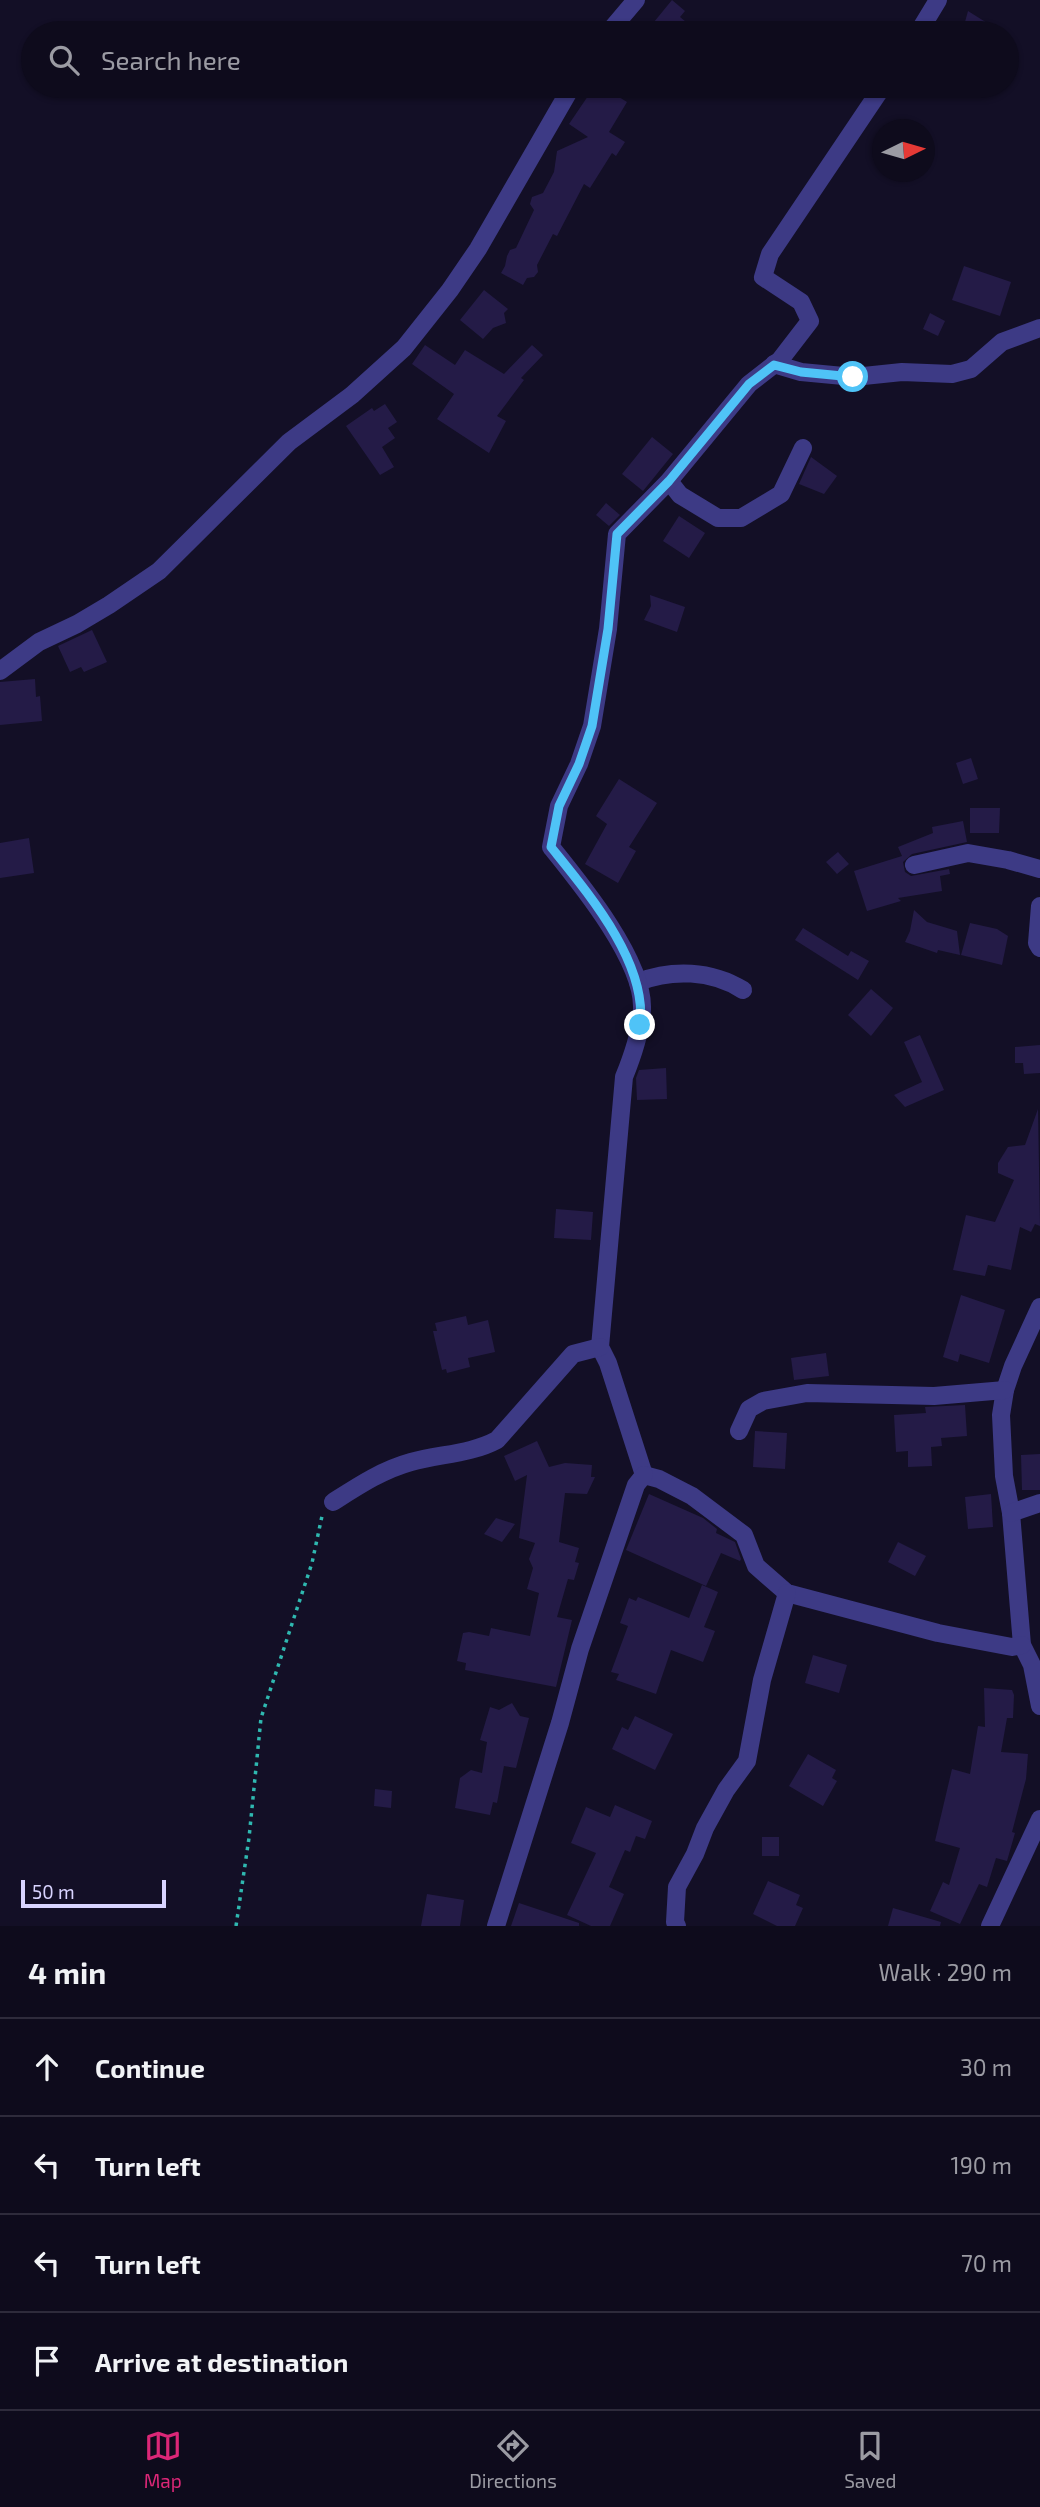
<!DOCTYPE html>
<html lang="en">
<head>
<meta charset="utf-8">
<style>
	:root { --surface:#0e0b1c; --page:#171425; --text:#f1f3f6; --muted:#9b9ba3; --line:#2e2b3b; --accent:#db2777 }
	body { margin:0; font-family:"Exo 2",sans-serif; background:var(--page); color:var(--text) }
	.compass { position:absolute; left:872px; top:119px; width:63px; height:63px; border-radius:50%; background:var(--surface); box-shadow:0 2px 5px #0004; rotate:85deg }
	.scale { position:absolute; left:21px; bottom:18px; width:145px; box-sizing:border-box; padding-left:7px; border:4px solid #d9d4ff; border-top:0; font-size:19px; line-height:24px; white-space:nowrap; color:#d9d4ff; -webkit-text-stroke:5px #130f26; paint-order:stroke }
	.stop { position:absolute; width:21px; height:21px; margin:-16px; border:5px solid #4fc3f7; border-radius:50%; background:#fff }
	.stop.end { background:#4fc3f7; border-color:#fff; box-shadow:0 2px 7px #0008 }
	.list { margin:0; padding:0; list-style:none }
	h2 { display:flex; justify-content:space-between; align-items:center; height:91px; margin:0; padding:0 28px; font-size:30px }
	h2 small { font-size:23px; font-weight:400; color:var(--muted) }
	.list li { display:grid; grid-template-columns:46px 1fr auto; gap:21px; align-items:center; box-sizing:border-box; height:98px; padding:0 28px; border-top:2px solid var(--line) }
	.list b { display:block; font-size:26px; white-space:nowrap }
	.list em { font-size:23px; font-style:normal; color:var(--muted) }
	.icon { flex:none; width:38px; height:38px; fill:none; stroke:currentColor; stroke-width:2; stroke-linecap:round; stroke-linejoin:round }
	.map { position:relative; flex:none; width:1040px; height:1926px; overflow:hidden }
	.search { position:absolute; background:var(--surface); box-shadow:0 2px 5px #0004; left:21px; right:21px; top:21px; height:77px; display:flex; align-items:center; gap:18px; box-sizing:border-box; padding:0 24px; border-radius:38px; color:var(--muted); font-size:26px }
	.sheet { height:483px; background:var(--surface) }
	nav { display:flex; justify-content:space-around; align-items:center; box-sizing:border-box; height:98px; border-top:2px solid var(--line); background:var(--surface); font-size:19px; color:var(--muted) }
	nav a { display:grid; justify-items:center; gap:4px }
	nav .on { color:var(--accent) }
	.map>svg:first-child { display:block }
	.building { fill:#241b47 }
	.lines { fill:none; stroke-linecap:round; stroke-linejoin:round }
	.path { stroke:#2fb8b0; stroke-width:3.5; stroke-dasharray:3.5 5; stroke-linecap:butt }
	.minor { stroke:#3d3a85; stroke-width:18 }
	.route { stroke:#4fc3f7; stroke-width:9 }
</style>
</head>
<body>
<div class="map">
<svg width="1040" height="1926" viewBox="0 0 1040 1926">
	<rect width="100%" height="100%" fill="#130f26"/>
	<!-- building -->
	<g class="building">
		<path d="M672 0 685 11 680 17 686 22 677 33H645Z"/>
		<path d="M968 11 1003 33H962Z"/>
		<path d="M583 86H626L619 97 627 102 609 132 625 142 616 156 612 153 590 188 584 184 557 236 553 234 537 265 538 272 534 277 527 278 523 285 501 273 505 266 507 256 510 250 516 248 534 210 530 204 532 197 543 193 554 172 557 151 588 137 569 124 588 96 582 92Z"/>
		<path d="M964 266 1011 282 1000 316 952 300Z"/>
		<path d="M484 290 508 309 504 313 506 323 493 328 483 339 460 320Z"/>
		<path d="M930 313 945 321 938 336 923 329Z"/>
		<path d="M425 345 455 365 465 350 504 374 532 345 543 355 521 378 524 380 497 416 506 421 489 453 437 419 454 394 412 364Z"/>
		<path d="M385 404 397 422 388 428 395 438 382 447 394 467 380 475 346 426 372 408 374 411Z"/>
		<path d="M652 437 673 454 643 491 622 474Z"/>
		<path d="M811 457 837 476 824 494 799 484Z"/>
		<path d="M606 503 620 515 609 526 596 515Z"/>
		<path d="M679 516 705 533 689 558 663 541Z"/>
		<path d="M650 595 685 607 677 632 644 620 651 606Z"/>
		<path d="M92 630 107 662 84 672 81 667 70 672 58 646Z"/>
		<path d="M35 679 36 697 40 696 42 721 0 725V682Z"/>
		<path d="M971 758 978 779 963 784 956 763Z"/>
		<path d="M619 779 657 803 629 847 636 851 618 883 585 864 607 824 596 816Z"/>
		<path d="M970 808H1000L999 833H970Z"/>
		<path d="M963 821 967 842 912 854 903 862 905 872 911 876 949 869 950 874 940 876 942 891 898 898 901 901 867 911 854 871 902 856 898 847 933 833 932 827Z"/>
		<path d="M29 838 34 873 0 878V843Z"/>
		<path d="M838 852 849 864 837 874 826 862Z"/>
		<path d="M914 910 927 922 957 931 960 955 938 950 937 953 905 942 910 931Z"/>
		<path d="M970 923 997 929 1008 936 1002 965 961 955Z"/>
		<path d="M803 928 848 956 851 951 869 961 858 980 795 940Z"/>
		<path d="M871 989 893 1008 871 1036 848 1015Z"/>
		<path d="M920 1035 944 1090 905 1107 894 1095 922 1082 904 1042Z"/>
		<path d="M1040 1045V1073L1024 1074 1023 1063H1015V1047Z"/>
		<path d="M666 1068 667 1099 637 1100 636 1078 639 1070Z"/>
		<path d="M1038 1109 1040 1226 1035 1224 1031 1232 1020 1227 1011 1270 988 1265 985 1276 953 1270 966 1215 995 1222 1014 1180 998 1173V1163L1008 1147 1025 1145Z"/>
		<path d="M556 1209 593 1212 591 1240 554 1238Z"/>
		<path d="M961 1295 1005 1310 989 1363 960 1354 958 1362 943 1357Z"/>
		<path d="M466 1316 468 1325 488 1320 495 1352 468 1358 470 1367 447 1373 446 1369 442 1370 433 1331H437L435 1323Z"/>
		<path d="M826 1353 829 1376 794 1380 791 1358Z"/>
		<path d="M965 1405 967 1436 941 1438 942 1446 931 1447 932 1466 908 1467V1451L896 1452 894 1415 926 1413 925 1407Z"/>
		<path d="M755 1431 787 1433 785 1469 753 1467Z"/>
		<path d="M537 1441 549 1467 565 1463 592 1465 591 1477H595L587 1494 565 1493 559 1542 579 1548 575 1562 579 1563 574 1580 568 1579 557 1617 572 1620 556 1687 465 1670 466 1663 457 1661 463 1633 469 1632 489 1636 491 1628 530 1636 539 1593 527 1589 533 1568 529 1559 535 1543 519 1538 527 1475 515 1481 504 1456Z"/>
		<path d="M1040 1454V1490H1022L1021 1455Z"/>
		<path d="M649 1494 703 1518 717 1529 716 1533 735 1542 741 1559 740 1561 721 1553 706 1586 626 1550Z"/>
		<path d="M991 1494 993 1527 968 1529 965 1497Z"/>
		<path d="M496 1518 515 1524 502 1542 484 1534Z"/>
		<path d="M898 1542 926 1556 915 1576 888 1562Z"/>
		<path d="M702 1585 718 1592 704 1627 715 1631 703 1662 671 1650 656 1694 616 1680 619 1674 611 1672 628 1626 620 1623 629 1598 636 1601 638 1597 689 1618Z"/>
		<path d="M813 1655 847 1665 839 1693 805 1683Z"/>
		<path d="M984 1688 1012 1690 1014 1695 1013 1718H1007L1001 1752 1028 1754 1026 1779 1012 1832 1015 1833 1007 1861 996 1858 987 1887 979 1884 960 1924 930 1911 943 1882 949 1885 960 1848 935 1841 952 1769 970 1774 978 1726 985 1727Z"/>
		<path d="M512 1703 520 1716 529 1718 516 1768 504 1766 497 1803 493 1802 490 1815 455 1808 460 1778 471 1770 482 1773 487 1742 480 1740 490 1707 499 1710Z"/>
		<path d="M635 1716 673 1734 655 1770 612 1749 622 1727 628 1730Z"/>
		<path d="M808 1754 836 1770 832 1778 837 1781 823 1806 789 1786Z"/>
		<path d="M375 1789 392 1791 391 1808 374 1806Z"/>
		<path d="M615 1805 652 1821 645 1839 636 1836 630 1852 625 1850 609 1887 624 1894 610 1926H591L567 1915 596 1853 571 1843 586 1807 610 1817Z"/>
		<rect x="762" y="1837" width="17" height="19"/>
		<path d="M768 1881 800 1895 796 1905 803 1908 795 1926H777L753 1914Z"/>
		<path d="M427 1894 464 1900 460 1926H421Z"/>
		<path d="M519 1903 579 1923V1926H511Z"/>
		<path d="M893 1908 941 1922 940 1926H888Z"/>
	</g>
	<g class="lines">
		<!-- path -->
		<path class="path" d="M236 1926 249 1838 261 1718 312 1563 322 1516"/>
		<!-- minor -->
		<g class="minor">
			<path d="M608 33 636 0"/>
			<path d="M918 33 938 0"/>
			<path d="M774 364 801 372 854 377 902 372 952 374 971 369 1002 342 1040 328"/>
			<path d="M669 481 680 495 718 518H741L781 494 803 448"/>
			<path d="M0 671 39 642 77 624 109 605 159 571 289 442 352 395 404 348 450 290 478 249 572 86"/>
			<path d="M914 865 968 853 1008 860 1040 869"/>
			<path d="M1040 906 1037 943 1040 948"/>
			<path d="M638 982C672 969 711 970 743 990"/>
			<path d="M1040 1307 1013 1366 1005 1390 1001 1415 1004 1476 1011 1513 1022 1645 1032 1665 1040 1706"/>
			<path d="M739 1431 749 1409 763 1401 807 1393 934 1396 1005 1390"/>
			<path d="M644 1475 608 1363 600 1347 624 1077C633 1055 641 1032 642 1009 644 961 581 884 551 847L559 806 579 764 592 726 608 629 617 534 669 481 749 384 780 360 810 321 801 302 763 277 770 254 883 86"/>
			<path d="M644 1475 659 1479 692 1496 744 1535 756 1566 787 1593 938 1633 1012 1647 1022 1645"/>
			<path d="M333 1502C358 1486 382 1470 411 1462 440 1454 471 1454 497 1440L573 1354 600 1347"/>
			<path d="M1011 1513 1040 1503"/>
			<path d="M496 1926 560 1723 580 1649 636 1485 644 1475"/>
			<path d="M677 1926 675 1922 677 1887 695 1854 705 1828 726 1790 747 1761 762 1680 787 1593"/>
			<path d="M990 1926 1040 1819"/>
		</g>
	</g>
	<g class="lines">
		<!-- route -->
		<path class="route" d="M640 1025C648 963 588 893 551 847L559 806 579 764 592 726 608 629 617 534 669 481 749 384 774 365 801 372 853 377"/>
	</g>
</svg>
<svg class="compass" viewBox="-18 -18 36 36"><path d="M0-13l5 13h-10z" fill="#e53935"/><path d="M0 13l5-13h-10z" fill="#9b9ba3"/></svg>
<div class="scale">50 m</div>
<div class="stop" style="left:853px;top:377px"></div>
<div class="stop end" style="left:640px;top:1025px"></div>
<div class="search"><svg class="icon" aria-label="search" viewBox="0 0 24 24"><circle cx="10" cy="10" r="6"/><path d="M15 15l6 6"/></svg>Search here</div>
</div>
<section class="sheet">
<h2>4 min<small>Walk · 290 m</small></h2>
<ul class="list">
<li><svg class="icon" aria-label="ahead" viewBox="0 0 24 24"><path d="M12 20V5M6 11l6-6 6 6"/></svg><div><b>Continue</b></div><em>30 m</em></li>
<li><svg class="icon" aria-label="left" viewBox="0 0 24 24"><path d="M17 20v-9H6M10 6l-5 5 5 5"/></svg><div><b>Turn left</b></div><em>190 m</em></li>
<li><svg class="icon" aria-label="left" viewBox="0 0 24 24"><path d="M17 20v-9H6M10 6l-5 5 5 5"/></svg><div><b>Turn left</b></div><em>70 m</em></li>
<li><svg class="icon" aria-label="arrive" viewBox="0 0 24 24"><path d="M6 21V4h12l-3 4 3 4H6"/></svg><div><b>Arrive at destination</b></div></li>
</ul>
</section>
<nav>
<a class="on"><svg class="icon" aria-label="map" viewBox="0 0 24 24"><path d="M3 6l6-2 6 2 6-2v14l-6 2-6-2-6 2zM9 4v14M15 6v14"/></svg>Map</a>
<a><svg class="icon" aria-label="directions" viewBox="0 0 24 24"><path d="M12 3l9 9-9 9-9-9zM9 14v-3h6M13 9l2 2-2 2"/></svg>Directions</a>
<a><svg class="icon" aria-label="saved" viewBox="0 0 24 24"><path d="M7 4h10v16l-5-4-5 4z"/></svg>Saved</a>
</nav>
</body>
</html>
